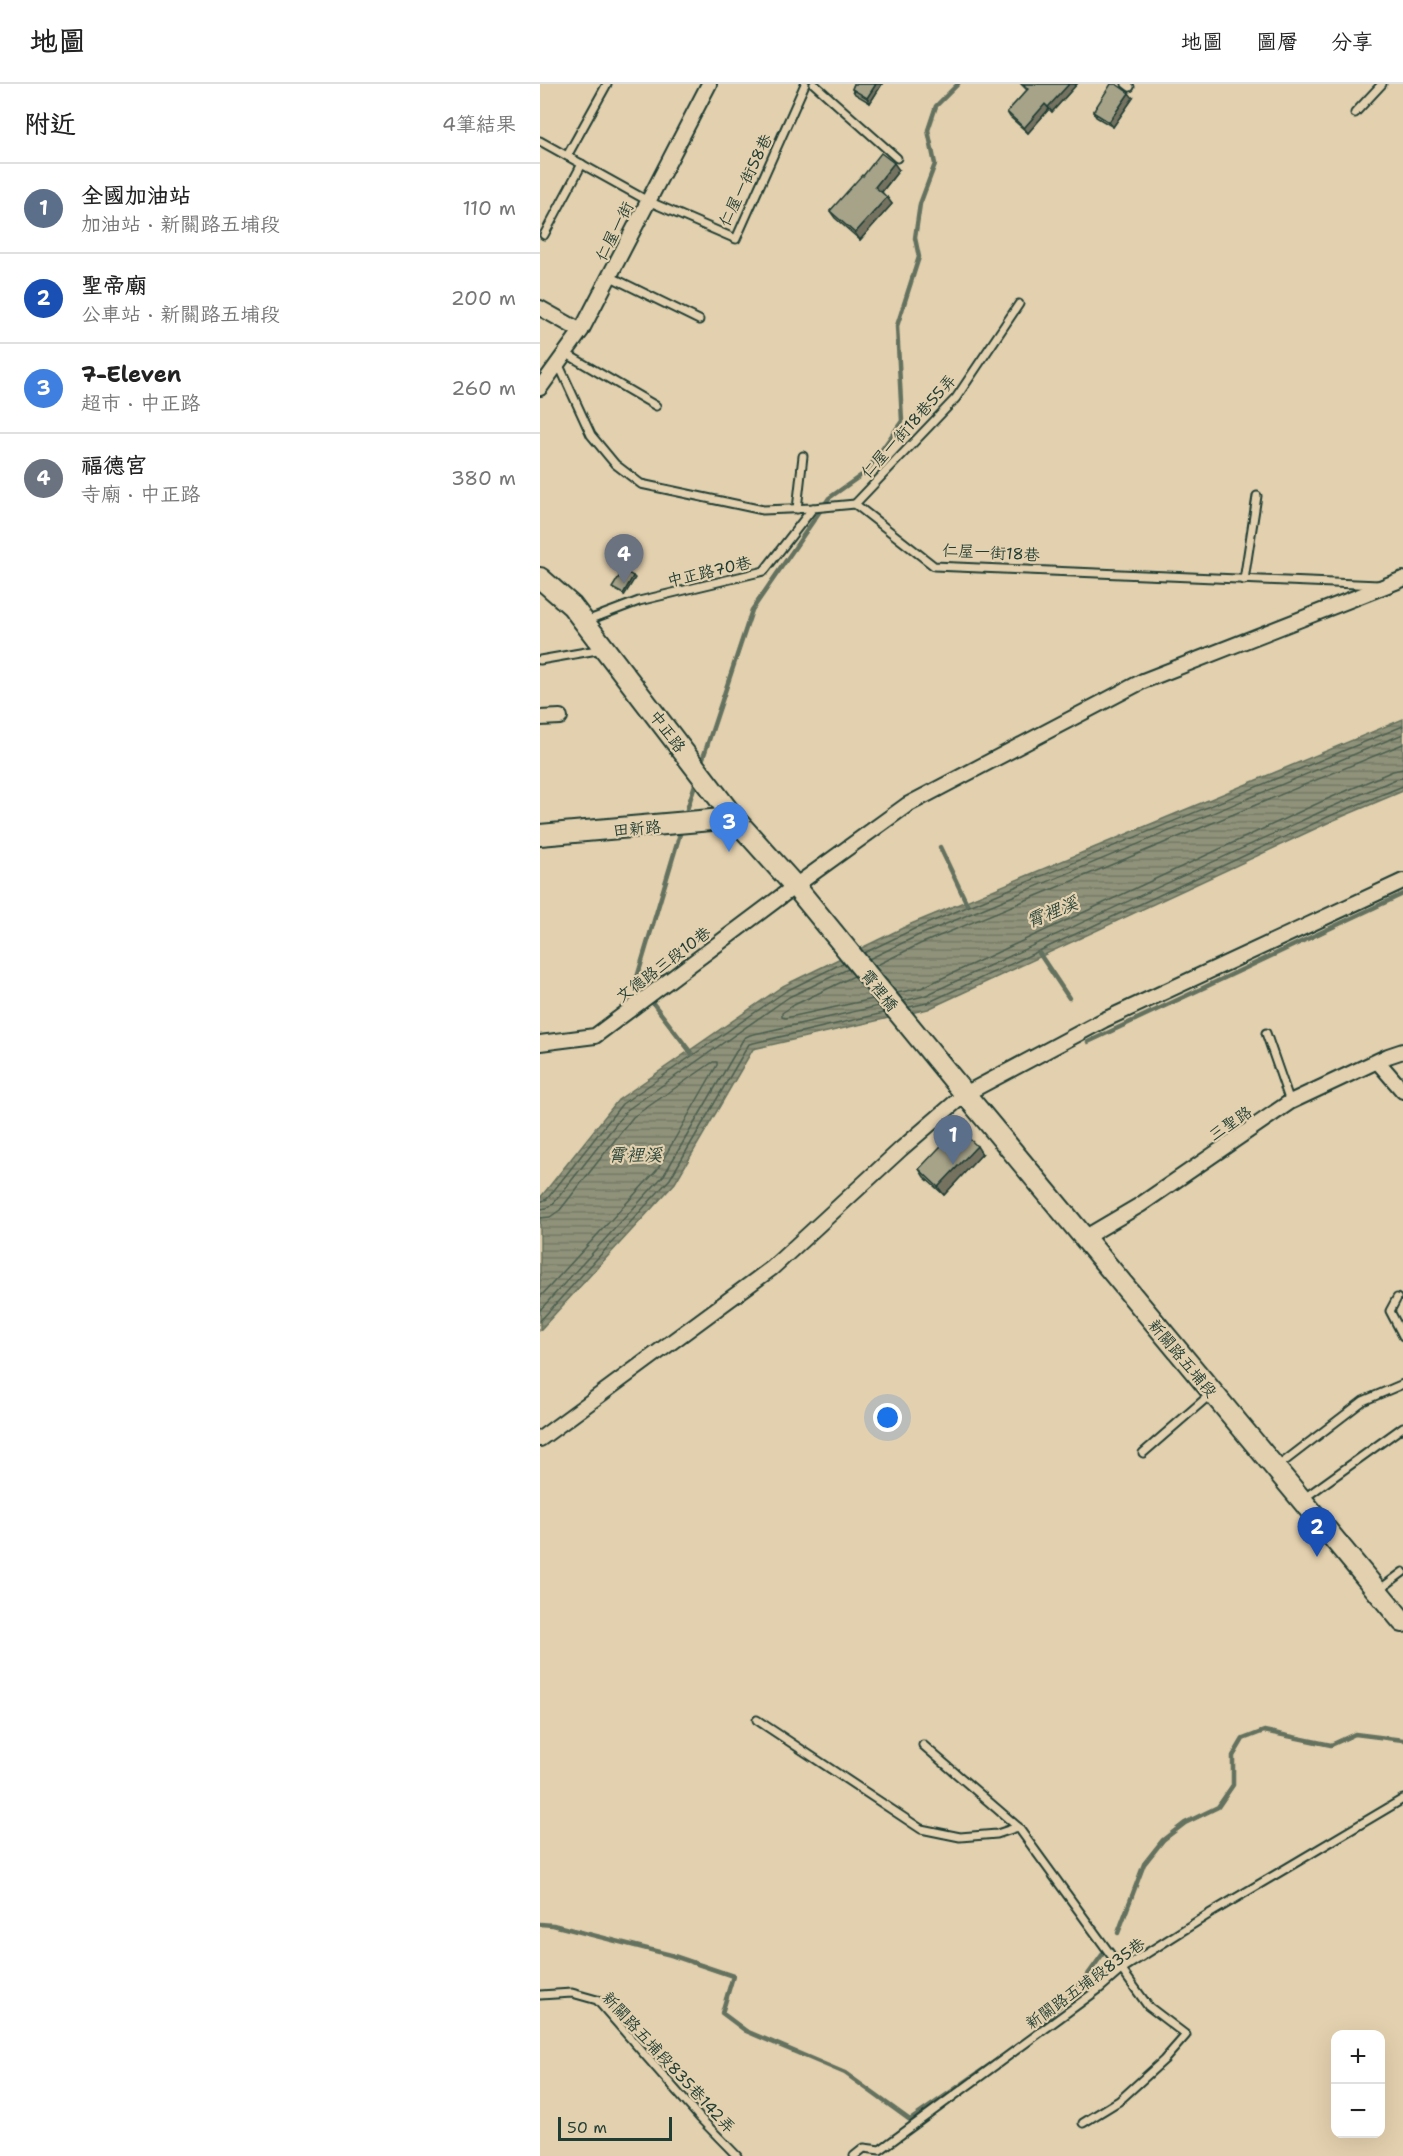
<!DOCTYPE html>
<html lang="zh-TW">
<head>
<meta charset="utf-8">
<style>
	:root { --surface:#fff; --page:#f6f6f6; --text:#222; --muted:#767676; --line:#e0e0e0; --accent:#b45309 }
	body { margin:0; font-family:"Shantell Sans","LXGW WenKai TC",sans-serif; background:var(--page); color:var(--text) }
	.controls { position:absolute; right:18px; bottom:18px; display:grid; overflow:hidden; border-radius:12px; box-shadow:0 6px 24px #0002 }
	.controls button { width:54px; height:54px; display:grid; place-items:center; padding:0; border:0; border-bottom:2px solid var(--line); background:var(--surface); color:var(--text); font:30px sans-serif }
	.scale { position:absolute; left:18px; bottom:15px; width:114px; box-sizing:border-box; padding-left:6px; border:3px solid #1f3d34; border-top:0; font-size:16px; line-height:21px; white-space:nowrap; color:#1f3d34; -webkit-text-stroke:4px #e3d0ae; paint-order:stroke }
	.you { position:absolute; left:348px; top:1334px; width:21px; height:21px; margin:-15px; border:4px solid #fff; border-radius:50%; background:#1a73e8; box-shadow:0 0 0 9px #1a73e833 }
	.badge { display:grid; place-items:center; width:39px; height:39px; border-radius:50%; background:var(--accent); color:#fff; font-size:20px; font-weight:700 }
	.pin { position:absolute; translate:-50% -50px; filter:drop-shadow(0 2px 3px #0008) }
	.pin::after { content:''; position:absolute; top:32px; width:21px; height:18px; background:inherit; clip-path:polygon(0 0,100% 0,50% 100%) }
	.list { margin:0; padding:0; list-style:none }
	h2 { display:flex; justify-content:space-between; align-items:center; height:78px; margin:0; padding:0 24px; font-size:26px }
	h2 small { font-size:20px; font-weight:400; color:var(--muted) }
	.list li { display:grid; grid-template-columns:39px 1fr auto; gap:18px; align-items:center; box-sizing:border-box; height:90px; padding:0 24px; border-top:2px solid var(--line) }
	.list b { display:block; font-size:22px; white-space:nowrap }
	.list p { margin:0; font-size:20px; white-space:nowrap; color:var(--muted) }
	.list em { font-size:20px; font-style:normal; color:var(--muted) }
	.map { position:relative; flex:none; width:863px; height:2072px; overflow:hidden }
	header { display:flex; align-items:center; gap:36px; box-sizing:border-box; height:84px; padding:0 30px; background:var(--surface); border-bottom:2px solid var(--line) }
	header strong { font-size:28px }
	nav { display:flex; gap:33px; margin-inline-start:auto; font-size:21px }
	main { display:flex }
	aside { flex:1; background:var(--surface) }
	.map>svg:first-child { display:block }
	.water { fill:url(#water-rules); stroke:#63715e; stroke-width:1.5 }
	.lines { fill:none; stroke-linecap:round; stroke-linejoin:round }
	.shore { stroke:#4c5f50; stroke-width:1.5 }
	.stream { stroke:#63715e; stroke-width:4.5 }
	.lane-casing { stroke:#1f3d34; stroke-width:11 }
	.street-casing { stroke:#1f3d34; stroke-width:18 }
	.secondary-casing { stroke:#1f3d34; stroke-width:24 }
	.lane { stroke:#e3d0ae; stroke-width:7 }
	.street { stroke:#e3d0ae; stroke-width:14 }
	.secondary { stroke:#e3d0ae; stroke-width:20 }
	.wall { fill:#908c76; stroke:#1f3d34; stroke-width:1.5 }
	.shaded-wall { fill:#757260; stroke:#1f3d34; stroke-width:1.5 }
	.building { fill:#a7a389; stroke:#1f3d34; stroke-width:1.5 }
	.labels { text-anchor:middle; stroke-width:4.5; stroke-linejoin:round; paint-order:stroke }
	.street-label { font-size:16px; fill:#1f3d34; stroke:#e3d0ae }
	.water-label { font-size:18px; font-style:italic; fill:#2a463b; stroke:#e3d0ae }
</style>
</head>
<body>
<header>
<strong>地圖</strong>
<nav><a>地圖</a><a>圖層</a><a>分享</a></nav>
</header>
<main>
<aside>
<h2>附近<small>4筆結果</small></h2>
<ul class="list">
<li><span class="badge" style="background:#5c6f8a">1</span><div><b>全國加油站</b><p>加油站 · 新關路五埔段</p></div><em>110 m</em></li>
<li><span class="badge" style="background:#1a4fb4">2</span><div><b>聖帝廟</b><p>公車站 · 新關路五埔段</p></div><em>200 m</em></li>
<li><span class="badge" style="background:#3f7fe0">3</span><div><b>7-Eleven</b><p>超市 · 中正路</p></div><em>260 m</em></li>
<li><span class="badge" style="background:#6b7280">4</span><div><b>福德宮</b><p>寺廟 · 中正路</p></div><em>380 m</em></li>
</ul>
</aside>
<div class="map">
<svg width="863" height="2072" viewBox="0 0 863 2072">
	<defs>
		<pattern id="water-rules" width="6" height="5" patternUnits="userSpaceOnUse" patternTransform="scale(1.5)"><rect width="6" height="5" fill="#90937a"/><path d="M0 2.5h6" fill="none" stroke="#757965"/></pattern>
	</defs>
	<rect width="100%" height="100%" fill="#e3d0ae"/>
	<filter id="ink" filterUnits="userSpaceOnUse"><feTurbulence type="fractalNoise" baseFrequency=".0167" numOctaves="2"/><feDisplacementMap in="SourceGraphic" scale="12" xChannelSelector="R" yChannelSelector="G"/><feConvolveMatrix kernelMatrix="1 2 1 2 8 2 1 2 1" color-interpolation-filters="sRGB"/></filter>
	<g filter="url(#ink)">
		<!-- water -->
		<path class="water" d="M863 635V707L794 736 388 925 213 965 135 1099 0 1246V1114L78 1016 243 902 371 840Z"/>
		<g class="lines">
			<!-- shore -->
			<g class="shore">
				<path d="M324 869 374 845 863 642"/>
				<path d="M329 875 377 852 863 650"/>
				<path d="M335 882 380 860 863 660"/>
				<path d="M314 892 254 921 242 929V933L245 934 333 915"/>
				<path d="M357 909 381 904 785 716 853 687 863 685"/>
				<path d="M363 917 384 912 789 724 856 695 863 694"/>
				<path d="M369 923 387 919 792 731 863 702"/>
				<path d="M0 1118 7 1115 82 1020 246 907 303 879"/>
				<path d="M0 1125 7 1124 13 1120 87 1026 249 913 308 885"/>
				<path d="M0 1134 10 1133 20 1126 93 1033 173 978H177V981L117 1086 0 1213"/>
				<path d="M0 1226 124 1091 204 954 210 951 339 922"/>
				<path d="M0 1237 130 1095 209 960 344 929"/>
			</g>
			<!-- stream -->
			<g class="stream">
				<path d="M161 680 212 526 289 414 326 388 362 337 357 242 379 173 375 154 380 120 395 80 388 46 396 22 418 0"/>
				<path d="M145 732 157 694"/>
				<path d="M142 743 96 897 152 970"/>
				<path d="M400 763 427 820"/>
				<path d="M499 869 529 914"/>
				<path d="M548 958 863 810"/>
				<path d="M0 1840 13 1841 131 1871 193 1892 182 1929 206 1947 305 1989 370 2036 461 1973"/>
				<path d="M578 1849 604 1780 623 1756 645 1739 678 1723 693 1701V1672L703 1655 724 1647 791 1661 815 1650 863 1656"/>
				<path d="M490 1953 544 1896 567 1864"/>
			</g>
			<!-- lane casing -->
			<g class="lane-casing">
				<g id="lane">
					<path d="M274 0 357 74"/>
					<path d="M586 0 590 3"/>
					<path d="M815 29 842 0"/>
					<path d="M0 57 108 117 196 155 265 0"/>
					<path d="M27 72 67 0"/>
					<path d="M4 151 42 80"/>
					<path d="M69 192 159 236"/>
					<path d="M25 269 116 322"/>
					<path d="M18 279 51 351 75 380 101 400 223 426 273 424 315 420 394 482 839 501"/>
					<path d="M315 420 416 314 479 220"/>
					<path d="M257 425 263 372"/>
					<path d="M704 496 717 412"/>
					<path d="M46 537 99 517 224 487 273 424"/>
					<path d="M0 576 63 565"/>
					<path d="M726 949 750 1018"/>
					<path d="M857 1214 850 1227 863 1252"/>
					<path d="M603 1369 672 1309"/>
					<path d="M737 1383 823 1317 863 1300"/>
					<path d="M763 1415 863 1343"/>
					<path d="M839 1506 863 1488"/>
					<path d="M217 1636 381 1745 420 1753 457 1750 478 1743"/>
					<path d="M383 1661 478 1743 608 1922 646 1951 624 1976 579 2017 543 2039"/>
					<path d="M0 1911 32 1909 57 1916 160 2034 197 2072"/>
					<path d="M314 2072 324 2064 340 2066 559 1905 582 1885 669 1830 863 1715"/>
				</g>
			</g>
			<!-- street casing -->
			<g class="street-casing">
				<g id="street">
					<path d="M0 224 41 247"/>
					<path d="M0 304 41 247 169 0"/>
					<path d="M0 634 20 633"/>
					<path d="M0 959 55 952 255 802 367 721 603 597 863 495"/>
					<path d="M838 978 863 1007"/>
					<path d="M544 1154 600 1121 750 1018 848 972 863 967"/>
					<path d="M0 1355 232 1184 361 1065 425 1010 564 936 863 797"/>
				</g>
			</g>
			<!-- secondary casing -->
			<g class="secondary-casing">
				<g id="secondary">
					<path d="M0 494 32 522 194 734 255 802 425 1010 863 1538"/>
					<path d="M0 751 194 734"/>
				</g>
			</g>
			<!-- lane -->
			<use href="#lane" class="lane"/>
			<!-- street -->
			<use href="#street" class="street"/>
			<!-- secondary -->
			<use href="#secondary" class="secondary"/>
		</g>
		<!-- wall -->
		<g class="wall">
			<path d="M314 0H342L330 19 315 10 312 5Z"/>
			<path d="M481 0H537L512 28 509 25 488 49 470 33 467 28 487 6Z"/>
			<path d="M593 14 573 43 556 33 553 28Z"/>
			<path d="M359 86 342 108 352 120 320 156 295 134 290 127 323 92Z"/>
			<path d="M442 1070 404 1111 384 1093 379 1085Z"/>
		</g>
		<!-- shaded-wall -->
		<g class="shaded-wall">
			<path d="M336 0H342L330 19 327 14Z"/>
			<path d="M529 0H537L512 28 508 23Z"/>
			<path d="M589 9 593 14 573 43 569 38Z"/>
			<path d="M505 20 509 25 488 49 484 44Z"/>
			<path d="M354 79 359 86 340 110 335 103Z"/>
			<path d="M347 113 352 120 320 156 315 149Z"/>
			<path d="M93 492 95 494 84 512 83 510Z"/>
			<path d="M437 1062 442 1070 404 1111 398 1103Z"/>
		</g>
		<!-- building -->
		<g class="building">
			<path d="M314 0H336L327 14 312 5Z"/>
			<path d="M483 0H529L508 23 505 20 484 44 467 28 488 5Z"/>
			<path d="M571 0H576L589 9 569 38 553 28Z"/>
			<path d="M341 69 354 79 335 103 347 113 315 149 290 127 322 91 323 92Z"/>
			<path d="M83 486 93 492 83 510 72 504Z"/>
			<path d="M418 1044 437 1062 398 1103 379 1085Z"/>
		</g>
	</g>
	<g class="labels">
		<!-- street labels -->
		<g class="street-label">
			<text transform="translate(205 96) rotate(-64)" y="6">仁屋一街58巷</text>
			<text transform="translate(74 147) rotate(-63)" y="6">仁屋一街</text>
			<text transform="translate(368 342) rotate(-48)" y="6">仁屋一街18巷55弄</text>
			<text transform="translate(451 468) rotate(3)" y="6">仁屋一街18巷</text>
			<text transform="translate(169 487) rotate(-13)" y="6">中正路70巷</text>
			<text transform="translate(128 647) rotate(53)" y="6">中正路</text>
			<text transform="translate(97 744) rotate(-5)" y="6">田新路</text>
			<text transform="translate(123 880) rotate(-37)" y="6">文德路三段10巷</text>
			<text transform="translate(340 906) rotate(51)" y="6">霄裡橋</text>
			<text transform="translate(690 1039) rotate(-34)" y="6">三聖路</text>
			<text transform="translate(643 1274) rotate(50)" y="6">新關路五埔段</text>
			<text transform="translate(545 1899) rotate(-36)" y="6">新關路五埔段835巷</text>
			<text transform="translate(129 1978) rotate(47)" y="6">新關路五埔段835巷142弄</text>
		</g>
		<!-- water labels -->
		<g class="water-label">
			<text transform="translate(512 828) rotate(-22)" y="6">霄裡溪</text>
			<text x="95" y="1077">霄裡溪</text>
		</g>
	</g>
</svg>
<div class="controls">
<button>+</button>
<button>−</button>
</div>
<div class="scale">50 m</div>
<div class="you"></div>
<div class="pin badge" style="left:413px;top:1081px;background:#5c6f8a">1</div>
<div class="pin badge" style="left:777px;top:1473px;background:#1a4fb4">2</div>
<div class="pin badge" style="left:189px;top:768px;background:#3f7fe0">3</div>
<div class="pin badge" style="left:84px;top:500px;background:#6b7280">4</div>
</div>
</main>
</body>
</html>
